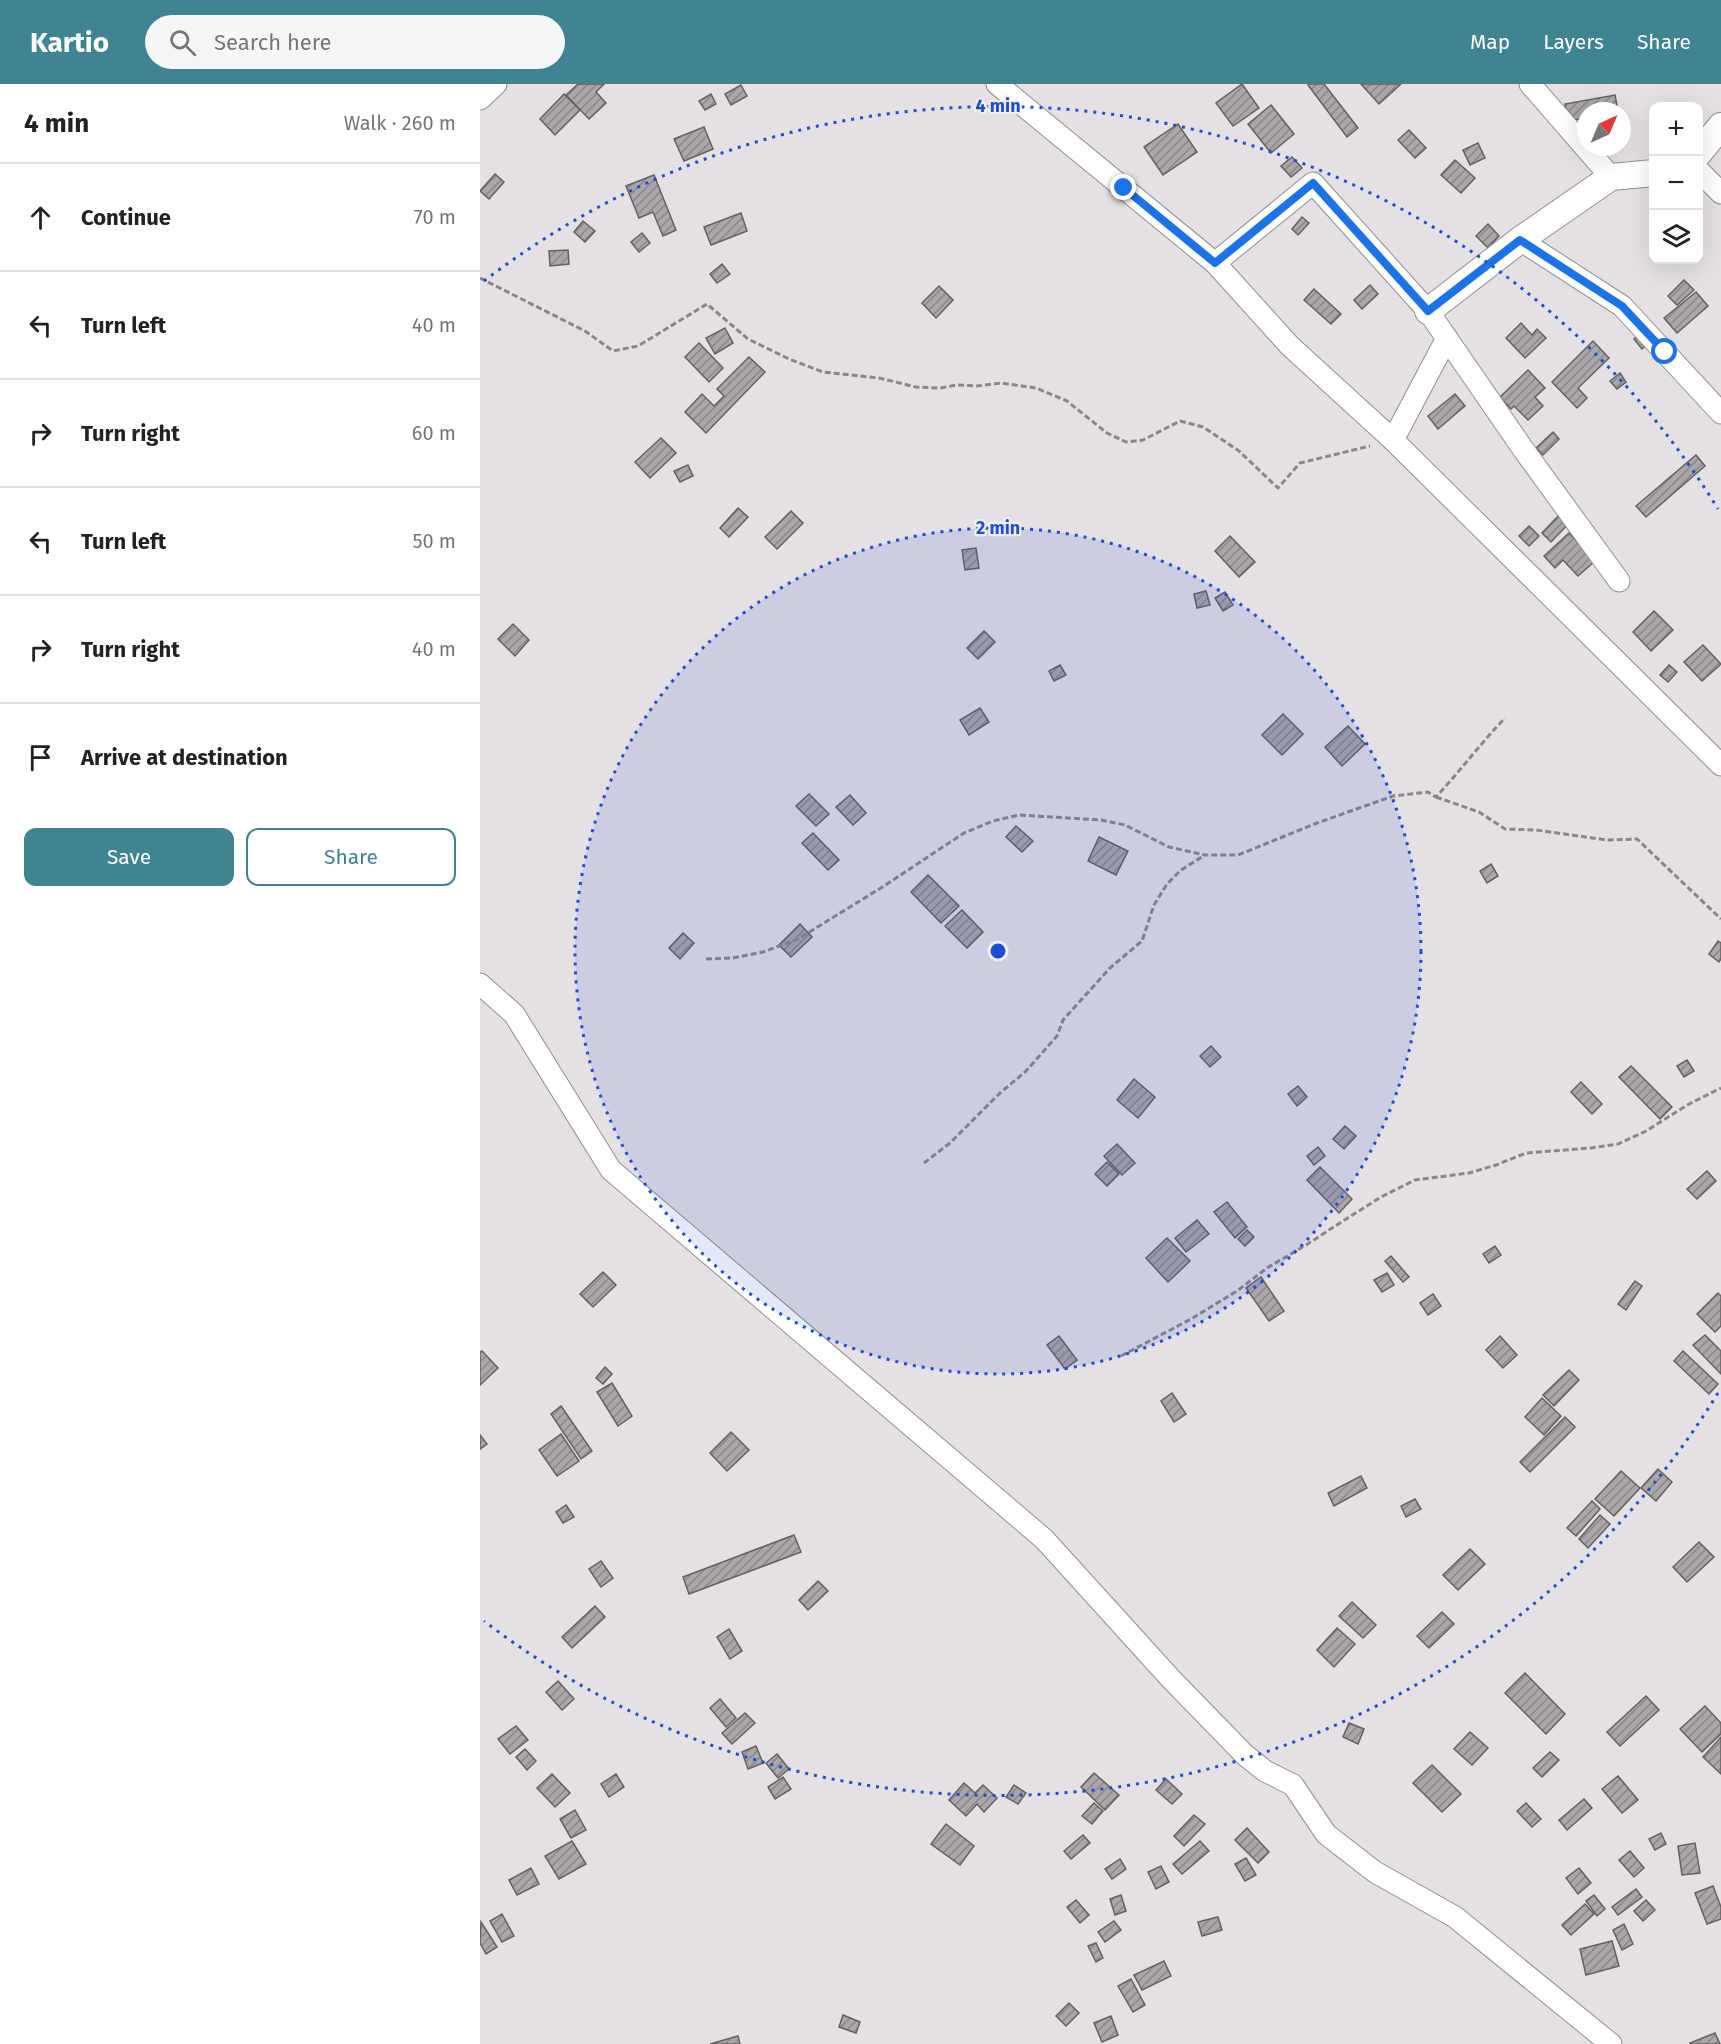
<!DOCTYPE html>
<html lang="en">
<head>
<meta charset="utf-8">
<style>
	:root { --surface:#fff; --page:#f6f6f6; --text:#222; --muted:#767676; --line:#e0e0e0; --accent:#408493 }
	body { margin:0; font-family:"Fira Sans",sans-serif; background:var(--page); color:var(--text) }
	.controls { position:absolute; right:18px; top:18px; display:grid; overflow:hidden; border-radius:12px; box-shadow:0 6px 24px #0002 }
	.controls button { width:54px; height:54px; display:grid; place-items:center; padding:0; border:0; border-bottom:2px solid var(--line); background:var(--surface); color:var(--text); font:30px sans-serif }
	.compass { position:absolute; left:1097px; top:18px; width:54px; height:54px; border-radius:50%; background:var(--surface); box-shadow:0 6px 24px #0002; rotate:44deg }
	.stop { position:absolute; width:18px; height:18px; margin:-14px; border:4px solid #1a73e8; border-radius:50%; background:#fff }
	.stop.end { background:#1a73e8; border-color:#fff; box-shadow:0 2px 6px #0008 }
	.list { margin:0; padding:0; list-style:none }
	h2 { display:flex; justify-content:space-between; align-items:center; height:78px; margin:0; padding:0 24px; font-size:26px }
	h2 small { font-size:20px; font-weight:400; color:var(--muted) }
	.list li { display:grid; grid-template-columns:39px 1fr auto; gap:18px; align-items:center; box-sizing:border-box; height:108px; padding:0 24px; border-top:2px solid var(--line) }
	.list b { display:block; font-size:22px; white-space:nowrap }
	.list em { font-size:20px; font-style:normal; color:var(--muted) }
	.actions { display:flex; gap:12px; padding:18px 24px }
	.actions a { flex:1; padding:14px 0; border:2px solid var(--accent); border-radius:12px; text-align:center; font-size:21px; color:var(--accent) }
	.actions .main { background:var(--accent); color:#fff }
	.icon { flex:none; width:33px; height:33px; fill:none; stroke:currentColor; stroke-width:2; stroke-linecap:round; stroke-linejoin:round }
	.map { position:relative; flex:none; width:1241px; height:1960px; overflow:hidden }
	header { display:flex; align-items:center; gap:36px; box-sizing:border-box; height:84px; padding:0 30px; background:var(--accent); color:#fff }
	header strong { font-size:28px }
	nav { display:flex; gap:33px; margin-inline-start:auto; font-size:21px }
	.search { width:420px; height:54px; background:var(--page); display:flex; align-items:center; gap:15px; box-sizing:border-box; padding:0 21px; border-radius:33px; color:var(--muted); font-size:22px }
	main { display:flex }
	aside { flex:1; background:var(--surface) }
	.map>svg:first-child { display:block }
	.building { fill:url(#building-hatch); stroke:#646063; stroke-width:1.5 }
	.lines { fill:none; stroke-linecap:round; stroke-linejoin:round }
	.minor-casing { stroke:#938f91; stroke-width:23 }
	.tertiary-casing { stroke:#938f91; stroke-width:28 }
	.path { stroke:#8a8789; stroke-width:3; stroke-dasharray:6 3; stroke-linecap:butt }
	.minor { stroke:#fff; stroke-width:21 }
	.tertiary { stroke:#fff; stroke-width:26 }
	.route { stroke:#1a73e8; stroke-width:8 }
	.ring { fill:none; stroke:#1d4ed8; stroke-width:3; stroke-dasharray:3 6 }
	.centre { fill:#1d4ed8; stroke:#f2eef1; stroke-width:3 }
	.ring-label { font-size:18px; text-anchor:middle; font-weight:bold; fill:#1d4ed8; stroke:#f2eef1; stroke-width:4.5; stroke-linejoin:round; paint-order:stroke }
</style>
</head>
<body>
<header>
<strong>Kartio</strong>
<div class="search"><svg class="icon" aria-label="search" viewBox="0 0 24 24"><circle cx="10" cy="10" r="6"/><path d="M15 15l6 6"/></svg>Search here</div>
<nav><a>Map</a><a>Layers</a><a>Share</a></nav>
</header>
<main>
<aside>
<h2>4 min<small>Walk · 260 m</small></h2>
<ul class="list">
<li><svg class="icon" aria-label="ahead" viewBox="0 0 24 24"><path d="M12 20V5M6 11l6-6 6 6"/></svg><div><b>Continue</b></div><em>70 m</em></li>
<li><svg class="icon" aria-label="left" viewBox="0 0 24 24"><path d="M17 20v-9H6M10 6l-5 5 5 5"/></svg><div><b>Turn left</b></div><em>40 m</em></li>
<li><svg class="icon" aria-label="right" viewBox="0 0 24 24"><path d="M7 20v-9h11M14 6l5 5-5 5"/></svg><div><b>Turn right</b></div><em>60 m</em></li>
<li><svg class="icon" aria-label="left" viewBox="0 0 24 24"><path d="M17 20v-9H6M10 6l-5 5 5 5"/></svg><div><b>Turn left</b></div><em>50 m</em></li>
<li><svg class="icon" aria-label="right" viewBox="0 0 24 24"><path d="M7 20v-9h11M14 6l5 5-5 5"/></svg><div><b>Turn right</b></div><em>40 m</em></li>
<li><svg class="icon" aria-label="arrive" viewBox="0 0 24 24"><path d="M6 21V4h12l-3 4 3 4H6"/></svg><div><b>Arrive at destination</b></div></li>
</ul>
<div class="actions"><a class="main">Save</a><a>Share</a></div>
</aside>
<div class="map">
<svg width="1241" height="1960" viewBox="0 0 1241 1960">
	<defs>
		<pattern id="building-hatch" width="6" height="6" patternUnits="userSpaceOnUse" patternTransform="scale(1.5)"><rect width="6" height="6" fill="#aaa6a9"/><path d="M-1 1l2-2M0 6l6-6M5 7l2-2" fill="none" stroke="#8a8789"/></pattern>
	</defs>
	<rect width="100%" height="100%" fill="#e5e0e3"/>
	<!-- building -->
	<g class="building">
		<path d="M98 0H124L116 8 126 19 109 35 86 11Z"/>
		<path d="M762 0 779 24 753 42 736 19Z"/>
		<path d="M829 0H844L878 44 867 53 828 1Z"/>
		<path d="M881 0H921L899 20Z"/>
		<path d="M261 1 267 12 251 21 245 10Z"/>
		<path d="M84 10 100 26 75 51 60 35Z"/>
		<path d="M231 10 236 20 225 26 219 17Z"/>
		<path d="M1135 11 1138 27H1106V34L1088 37 1085 20Z"/>
		<path d="M791 21 814 50 791 69 768 40Z"/>
		<path d="M698 40 717 68 683 91 664 63Z"/>
		<path d="M224 43 233 65 204 77 194 55Z"/>
		<path d="M929 46 946 64 935 74 918 56Z"/>
		<path d="M998 59 1005 74 990 81 983 66Z"/>
		<path d="M812 73 822 84 811 93 801 82Z"/>
		<path d="M975 76 995 94 981 109 961 91Z"/>
		<path d="M15 90 24 98 9 115 0 107Z"/>
		<path d="M174 91 196 146 183 152 173 128 159 134 146 102Z"/>
		<path d="M261 129 267 147 231 161 224 143Z"/>
		<path d="M822 133 829 139 818 151 812 145Z"/>
		<path d="M103 137 115 147 105 158 94 148Z"/>
		<path d="M1008 140 1019 152 1008 164 996 152Z"/>
		<path d="M162 149 170 159 159 168 151 158Z"/>
		<path d="M88 166 89 180 70 182 69 167Z"/>
		<path d="M242 180 250 190 237 199 230 190Z"/>
		<path d="M1204 196 1214 206 1197 221 1188 212Z"/>
		<path d="M890 201 898 210 882 225 874 216Z"/>
		<path d="M459 202 473 216 456 234 442 219Z"/>
		<path d="M834 205 861 230 851 240 824 216Z"/>
		<path d="M1216 208 1228 222 1197 249 1184 234Z"/>
		<path d="M1041 239 1052 251 1057 245 1066 254 1045 274 1026 254Z"/>
		<path d="M245 244 253 259 235 270 226 254Z"/>
		<path d="M1163 248 1171 257 1162 265 1154 255Z"/>
		<path d="M1113 257 1129 274 1098 304 1107 314 1097 324 1072 298Z"/>
		<path d="M219 259 243 284 229 298 205 273Z"/>
		<path d="M269 273 285 288 226 349 205 328 222 310 234 322 244 312 237 305Z"/>
		<path d="M1048 286 1065 304 1055 313 1063 322 1048 336 1034 322 1031 325 1020 313Z"/>
		<path d="M1140 289 1146 298 1137 305 1130 297Z"/>
		<path d="M975 310 985 322 958 345 948 332Z"/>
		<path d="M1073 348 1079 355 1063 371 1056 364Z"/>
		<path d="M181 354 196 369 170 394 155 378Z"/>
		<path d="M1216 371 1225 382 1166 433 1156 422Z"/>
		<path d="M208 381 213 392 200 398 194 387Z"/>
		<path d="M258 424 268 433 249 453 240 444Z"/>
		<path d="M311 427 323 439 297 465 285 453Z"/>
		<path d="M1081 429 1090 438 1071 458 1062 449Z"/>
		<path d="M1049 442 1059 452 1049 462 1039 452Z"/>
		<path d="M1089 449 1115 477 1098 492 1083 476 1075 484 1064 472Z"/>
		<path d="M750 452 775 478 759 493 735 467Z"/>
		<path d="M496 464 499 484 485 486 482 466Z"/>
		<path d="M726 507 730 521 717 524 714 510Z"/>
		<path d="M745 508 753 521 743 527 735 514Z"/>
		<path d="M1174 527 1193 546 1171 567 1153 548Z"/>
		<path d="M33 540 49 556 35 572 18 555Z"/>
		<path d="M504 547 515 558 498 575 487 564Z"/>
		<path d="M1223 561 1241 580 1222 597 1204 578Z"/>
		<path d="M580 581 586 591 574 597 569 587Z"/>
		<path d="M1189 581 1197 588 1188 598 1180 591Z"/>
		<path d="M500 624 509 638 489 651 480 636Z"/>
		<path d="M803 630 823 650 802 671 782 651Z"/>
		<path d="M868 642 885 660 862 682 845 663Z"/>
		<path d="M329 710 349 730 336 742 316 722Z"/>
		<path d="M370 711 386 729 373 741 356 723Z"/>
		<path d="M536 742 553 757 542 768 526 753Z"/>
		<path d="M333 749 359 776 348 786 322 759Z"/>
		<path d="M619 753 648 767 636 791 608 777Z"/>
		<path d="M1011 780 1018 792 1007 799 1000 787Z"/>
		<path d="M448 791 479 822 461 839 431 808Z"/>
		<path d="M482 826 503 848 487 864 465 842Z"/>
		<path d="M320 840 332 853 311 873 299 861Z"/>
		<path d="M203 849 214 859 200 875 189 864Z"/>
		<path d="M1238 857 1241 859V875L1239 878 1229 870Z"/>
		<path d="M731 962 741 973 730 983 720 972Z"/>
		<path d="M1207 976 1214 987 1204 993 1197 982Z"/>
		<path d="M1151 982 1192 1023 1180 1035 1139 993Z"/>
		<path d="M654 995 675 1013 658 1034 637 1016Z"/>
		<path d="M1101 998 1122 1020 1112 1030 1091 1008Z"/>
		<path d="M818 1002 827 1013 817 1022 808 1010Z"/>
		<path d="M865 1042 876 1052 864 1065 853 1055Z"/>
		<path d="M637 1060 655 1079 642 1091 624 1072Z"/>
		<path d="M838 1063 845 1072 834 1081 827 1072Z"/>
		<path d="M627 1078 639 1090 627 1102 615 1090Z"/>
		<path d="M840 1083 872 1115 859 1129 827 1096Z"/>
		<path d="M1227 1087 1236 1097 1217 1115 1207 1105Z"/>
		<path d="M747 1118 767 1143 755 1154 734 1128Z"/>
		<path d="M717 1136 729 1150 706 1168 695 1154Z"/>
		<path d="M767 1146 774 1153 765 1162 758 1155Z"/>
		<path d="M687 1154 710 1177 688 1198 666 1174Z"/>
		<path d="M1015 1162 1021 1171 1009 1179 1003 1170Z"/>
		<path d="M911 1172 929 1193 923 1198 905 1177Z"/>
		<path d="M123 1188 136 1201 113 1223 100 1210Z"/>
		<path d="M907 1189 914 1201 902 1208 894 1196Z"/>
		<path d="M781 1193 804 1227 789 1237 766 1204Z"/>
		<path d="M1155 1197 1162 1202 1146 1226 1138 1220Z"/>
		<path d="M1238 1209 1241 1212V1242L1235 1248 1217 1230Z"/>
		<path d="M953 1210 961 1222 948 1231 940 1219Z"/>
		<path d="M1225 1251 1241 1267V1290L1213 1261Z"/>
		<path d="M579 1252 597 1276 585 1285 567 1261Z"/>
		<path d="M1020 1252 1037 1271 1023 1284 1006 1266Z"/>
		<path d="M2 1267 18 1284 0 1301V1268Z"/>
		<path d="M1203 1267 1238 1300 1229 1310 1194 1277Z"/>
		<path d="M125 1283 132 1290 123 1300 116 1294Z"/>
		<path d="M1089 1286 1099 1296 1074 1322 1063 1311Z"/>
		<path d="M132 1299 152 1332 138 1342 117 1308Z"/>
		<path d="M692 1309 706 1330 694 1338 681 1317Z"/>
		<path d="M1062 1314 1081 1332 1064 1351 1045 1333Z"/>
		<path d="M81 1322 112 1367 101 1375 71 1330Z"/>
		<path d="M1085 1333 1095 1343 1050 1388 1040 1378Z"/>
		<path d="M251 1348 269 1366 247 1387 230 1369Z"/>
		<path d="M81 1350 99 1377 77 1392 59 1366Z"/>
		<path d="M0 1351 7 1360 0 1365Z"/>
		<path d="M1178 1385 1192 1398 1176 1417 1161 1404Z"/>
		<path d="M1141 1387 1160 1404 1134 1432 1115 1415Z"/>
		<path d="M881 1392 887 1404 854 1422 848 1409Z"/>
		<path d="M935 1415 941 1425 926 1433 921 1422Z"/>
		<path d="M1112 1417 1120 1425 1096 1452 1087 1444Z"/>
		<path d="M86 1421 94 1433 83 1439 76 1428Z"/>
		<path d="M1120 1431 1130 1440 1108 1464 1099 1455Z"/>
		<path d="M314 1451 321 1468 209 1510 203 1493Z"/>
		<path d="M1219 1458 1234 1473 1207 1498 1193 1483Z"/>
		<path d="M990 1465 1005 1480 978 1506 963 1491Z"/>
		<path d="M121 1477 133 1494 121 1503 109 1485Z"/>
		<path d="M338 1497 348 1507 328 1526 319 1516Z"/>
		<path d="M872 1518 896 1541 883 1554 859 1532Z"/>
		<path d="M115 1522 125 1533 92 1564 82 1553Z"/>
		<path d="M962 1528 974 1540 949 1564 937 1552Z"/>
		<path d="M857 1544 875 1560 854 1583 837 1566Z"/>
		<path d="M249 1545 262 1567 250 1575 237 1553Z"/>
		<path d="M1045 1589 1085 1630 1066 1650 1025 1609Z"/>
		<path d="M78 1597 94 1615 82 1626 66 1608Z"/>
		<path d="M1166 1612 1179 1626 1140 1662 1127 1648Z"/>
		<path d="M240 1615 256 1634 246 1643 230 1624Z"/>
		<path d="M1225 1622 1241 1639V1650L1222 1668 1200 1645Z"/>
		<path d="M265 1629 275 1639 252 1660 242 1649Z"/>
		<path d="M869 1639 884 1645 878 1660 863 1653Z"/>
		<path d="M36 1642 48 1656 30 1670 18 1655Z"/>
		<path d="M990 1648 1008 1664 992 1681 974 1665Z"/>
		<path d="M1241 1653V1690L1223 1673Z"/>
		<path d="M276 1662 283 1679 268 1685 262 1668Z"/>
		<path d="M45 1665 56 1677 47 1686 36 1673Z"/>
		<path d="M1070 1668 1079 1676 1062 1693 1053 1684Z"/>
		<path d="M297 1670 309 1685 298 1694 286 1679Z"/>
		<path d="M952 1681 981 1710 962 1728 933 1699Z"/>
		<path d="M614 1689 639 1711 625 1726 601 1703Z"/>
		<path d="M72 1690 90 1709 75 1723 57 1704Z"/>
		<path d="M136 1690 144 1703 129 1713 121 1700Z"/>
		<path d="M1138 1692 1158 1716 1142 1729 1122 1705Z"/>
		<path d="M303 1693 311 1705 295 1715 288 1703Z"/>
		<path d="M686 1695 702 1710 692 1720 676 1706Z"/>
		<path d="M484 1699 495 1709 503 1701 517 1714 504 1728 497 1720 486 1732 469 1716Z"/>
		<path d="M534 1701 546 1709 538 1720 526 1713Z"/>
		<path d="M1104 1715 1112 1724 1087 1746 1079 1736Z"/>
		<path d="M614 1719 623 1727 612 1740 602 1732Z"/>
		<path d="M1046 1719 1061 1735 1052 1743 1037 1727Z"/>
		<path d="M95 1726 106 1746 91 1754 80 1735Z"/>
		<path d="M714 1731 725 1740 704 1762 694 1752Z"/>
		<path d="M466 1740 494 1762 480 1781 451 1760Z"/>
		<path d="M767 1744 789 1768 778 1779 755 1756Z"/>
		<path d="M1181 1749 1186 1760 1175 1766 1169 1755Z"/>
		<path d="M603 1751 610 1759 591 1775 584 1767Z"/>
		<path d="M92 1757 106 1780 79 1795 65 1772Z"/>
		<path d="M720 1757 729 1767 702 1790 693 1780Z"/>
		<path d="M1215 1759 1220 1789 1202 1791 1198 1762Z"/>
		<path d="M1150 1767 1164 1784 1154 1793 1139 1776Z"/>
		<path d="M766 1774 776 1791 765 1797 755 1780Z"/>
		<path d="M640 1775 646 1785 632 1795 625 1785Z"/>
		<path d="M681 1782 689 1798 676 1805 668 1788Z"/>
		<path d="M51 1784 59 1800 37 1811 29 1796Z"/>
		<path d="M1099 1784 1111 1799 1098 1810 1086 1794Z"/>
		<path d="M1233 1802 1241 1823V1835L1227 1840 1215 1809Z"/>
		<path d="M1156 1805 1162 1813 1138 1831 1132 1823Z"/>
		<path d="M641 1811 646 1827 635 1831 630 1815Z"/>
		<path d="M1114 1811 1125 1825 1117 1832 1106 1817Z"/>
		<path d="M596 1816 609 1831 600 1839 587 1823Z"/>
		<path d="M1166 1816 1175 1826 1163 1837 1154 1827Z"/>
		<path d="M1105 1820 1114 1830 1091 1851 1082 1841Z"/>
		<path d="M22 1830 34 1852 22 1858 10 1837Z"/>
		<path d="M738 1833 742 1846 722 1852 718 1838Z"/>
		<path d="M634 1837 641 1846 625 1858 618 1848Z"/>
		<path d="M1 1838 17 1863 6 1870 0 1859Z"/>
		<path d="M1144 1840 1153 1860 1142 1866 1133 1846Z"/>
		<path d="M1132 1857 1139 1882 1106 1891 1100 1865Z"/>
		<path d="M616 1859 623 1874 616 1878 608 1862Z"/>
		<path d="M684 1877 691 1892 662 1906 654 1891Z"/>
		<path d="M651 1895 665 1921 653 1928 638 1902Z"/>
		<path d="M589 1919 599 1929 586 1942 576 1932Z"/>
		<path d="M363 1931 380 1938 376 1949 359 1943Z"/>
		<path d="M631 1932 638 1951 622 1958 614 1939Z"/>
		<path d="M1235 1949 1240 1960H1210V1959Z"/>
		<path d="M258 1952 260 1960H230Z"/>
	</g>
	<g class="lines">
		<!-- minor casing -->
		<g class="minor-casing">
			<g id="minor">
				<path d="M517 0 735 179 810 262 913 356 1241 681"/>
				<path d="M1050 0 1131 93"/>
				<path d="M0 15 16 0"/>
				<path d="M1218 86 1241 109"/>
				<path d="M1040 156 1142 222 1241 329"/>
				<path d="M735 179 833 99 948 227 1043 365 1139 497"/>
				<path d="M913 356 967 254"/>
				<path d="M0 900 34 930 131 1086 564 1455 691 1595 765 1671 785 1687 813 1701 846 1750 895 1788 975 1833 1131 1960"/>
			</g>
		</g>
		<!-- tertiary casing -->
		<g class="tertiary-casing">
			<g id="tertiary">
				<path d="M1218 70 1241 42"/>
				<path d="M948 227 1040 156 1131 93 1174 89"/>
			</g>
		</g>
		<!-- path -->
		<g class="path">
			<path d="M0 194 105 247 133 267 158 262 227 220 268 255 309 275 343 288 399 294 436 303 460 304 477 301 497 302 521 299 556 304 587 317 627 349 646 358 663 356 700 337 723 343 759 367 798 404 820 379 890 362"/>
			<path d="M956 713 999 728 1025 745 1056 746 1127 756 1157 755 1241 835"/>
			<path d="M226 875 253 874 283 868 318 855 404 802 484 749 513 737 539 731 621 736 645 741 689 763 725 771H758L837 739 913 712 948 708 956 713C980 687 1001 659 1025 634"/>
			<path d="M444 1079 470 1059 520 1009 545 988 577 952 583 936 630 884 662 857 674 821 687 800 701 786 725 771"/>
			<path d="M641 1272 711 1235 757 1207 787 1184 826 1161 863 1137 901 1113 935 1096 989 1089 1016 1081 1046 1069 1111 1064 1138 1060 1166 1047 1209 1020 1241 1004"/>
		</g>
		<!-- minor -->
		<use href="#minor" class="minor"/>
		<!-- tertiary -->
		<use href="#tertiary" class="tertiary"/>
	</g>
	<g class="lines">
		<!-- route -->
		<path class="route" d="M644 104 735 179 833 99 948 227 1040 156 1142 222 1185 268"/>
	</g>
	<!-- distance rings -->
	<circle cx="518" cy="867" r="423" fill="#1d4ed8" fill-opacity=".12"/>
	<g class="ring">
		<circle cx="518" cy="867" r="423"/>
		<path d="M1238 1309A845 845 0 0 1 4 1537M4 197A845 845 0 0 1 1238 425"/>
	</g>
	<circle cx="518" cy="867" r="9" class="centre"/>
	<g class="ring-label">
		<text x="518" y="28">4 min</text>
		<text x="518" y="450">2 min</text>
	</g>
</svg>
<div class="controls">
<button>+</button>
<button>−</button>
<button><svg class="icon" aria-label="layers" viewBox="0 0 24 24"><path d="M12 4l9 5-9 5-9-5zM3 14l9 5 9-5"/></svg></button>
</div>
<svg class="compass" viewBox="-18 -18 36 36"><path d="M0-13l5 13h-10z" fill="#e53935"/><path d="M0 13l5-13h-10z" fill="#767676"/></svg>
<div class="stop" style="left:1185px;top:268px"></div>
<div class="stop end" style="left:644px;top:104px"></div>
</div>
</main>
</body>
</html>
